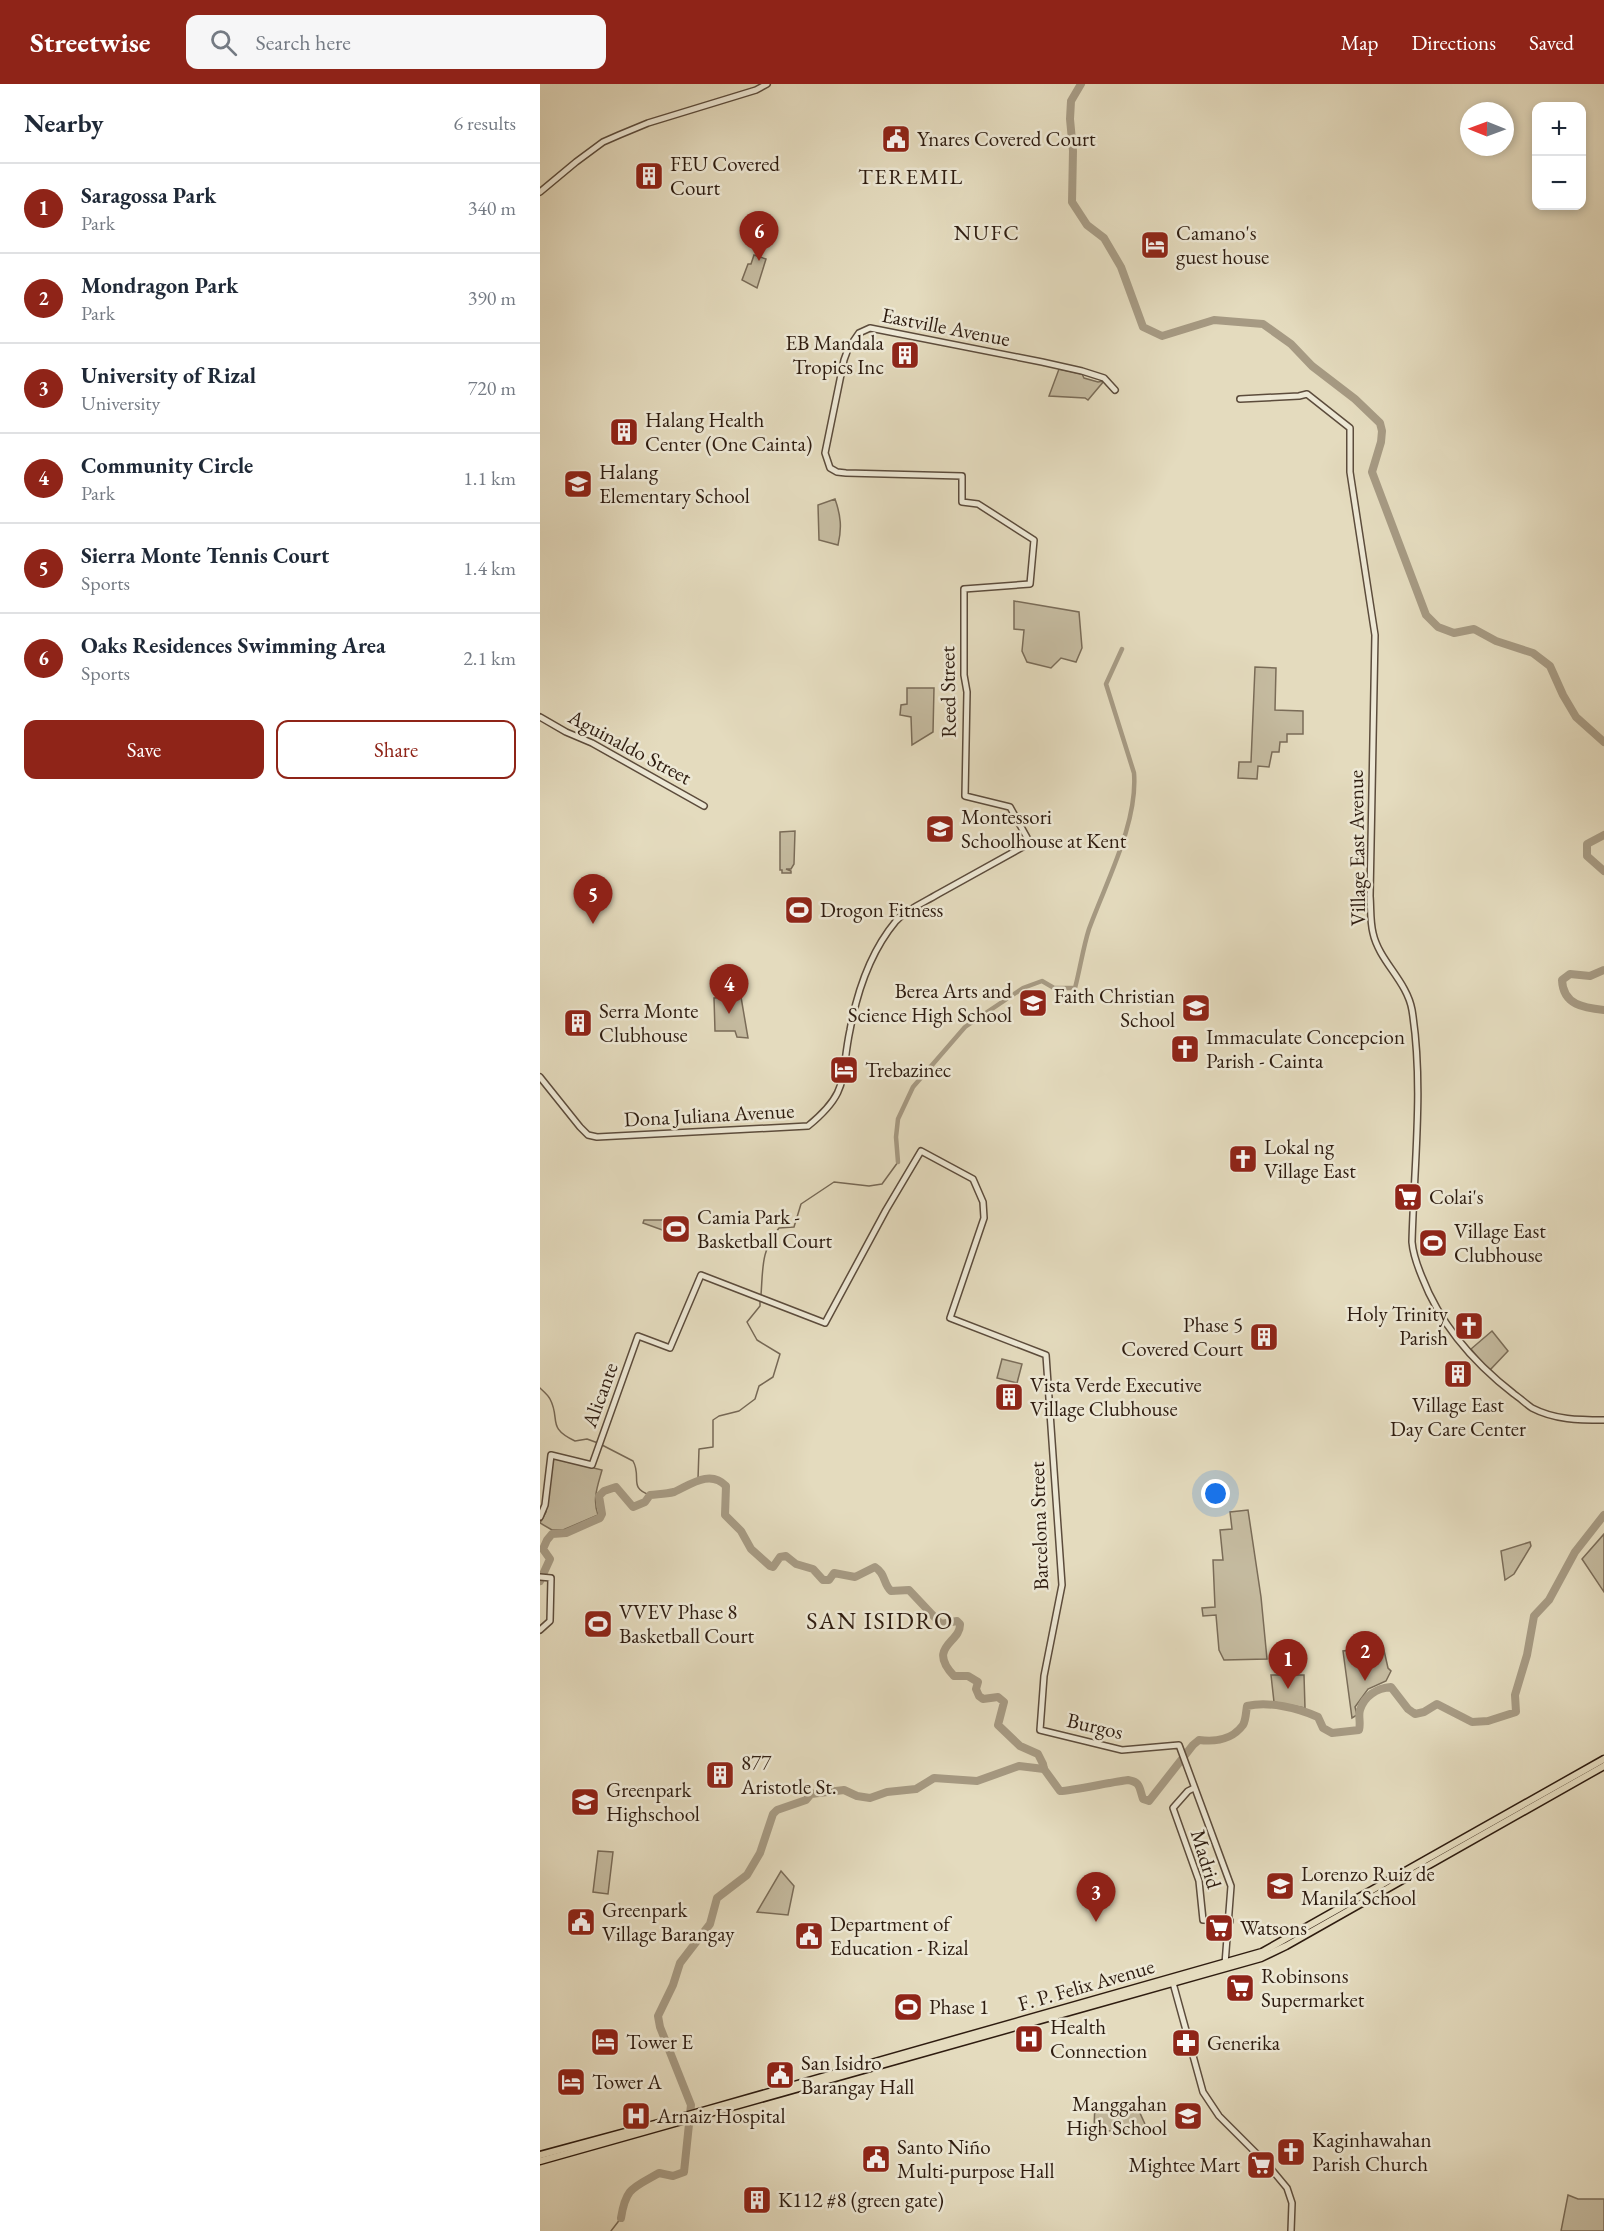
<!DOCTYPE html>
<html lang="en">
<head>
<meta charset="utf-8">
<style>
	:root { --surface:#fff; --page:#f6f6f7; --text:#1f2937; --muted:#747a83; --line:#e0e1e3; --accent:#8f2418 }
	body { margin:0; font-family:"EB Garamond",serif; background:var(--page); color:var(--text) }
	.controls { position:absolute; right:18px; top:18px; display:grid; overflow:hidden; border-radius:12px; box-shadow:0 3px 9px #0003 }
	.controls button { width:54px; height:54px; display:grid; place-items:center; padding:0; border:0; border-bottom:2px solid var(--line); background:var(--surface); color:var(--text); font:30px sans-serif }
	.compass { position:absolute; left:920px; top:18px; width:54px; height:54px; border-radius:50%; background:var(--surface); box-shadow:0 3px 9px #0003; rotate:271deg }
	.you { position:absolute; left:676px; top:1410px; width:21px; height:21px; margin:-15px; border:4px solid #fff; border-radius:50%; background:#1a73e8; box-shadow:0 0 0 9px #1a73e833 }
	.badge { display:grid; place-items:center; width:39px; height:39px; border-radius:50%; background:var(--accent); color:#fff; font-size:20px; font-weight:700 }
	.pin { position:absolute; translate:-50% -50px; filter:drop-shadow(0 2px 3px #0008) }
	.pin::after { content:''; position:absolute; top:32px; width:21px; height:18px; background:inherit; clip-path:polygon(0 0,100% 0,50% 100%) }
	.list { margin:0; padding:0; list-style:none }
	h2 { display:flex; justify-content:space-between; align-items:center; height:78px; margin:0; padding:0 24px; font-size:26px }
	h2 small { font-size:20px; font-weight:400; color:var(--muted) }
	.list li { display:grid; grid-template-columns:39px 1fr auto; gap:18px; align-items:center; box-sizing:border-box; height:90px; padding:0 24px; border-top:2px solid var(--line) }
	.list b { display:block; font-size:22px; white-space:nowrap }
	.list p { margin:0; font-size:20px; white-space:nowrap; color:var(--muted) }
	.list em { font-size:20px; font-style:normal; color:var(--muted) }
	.actions { display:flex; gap:12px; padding:18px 24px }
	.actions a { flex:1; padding:14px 0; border:2px solid var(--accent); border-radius:12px; text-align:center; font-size:21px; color:var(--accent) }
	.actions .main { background:var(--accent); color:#fff }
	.icon { flex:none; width:33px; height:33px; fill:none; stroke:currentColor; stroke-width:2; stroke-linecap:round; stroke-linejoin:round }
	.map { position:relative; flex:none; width:1064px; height:2147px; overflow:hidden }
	header { display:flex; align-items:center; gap:36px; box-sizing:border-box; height:84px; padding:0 30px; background:var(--accent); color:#fff }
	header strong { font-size:28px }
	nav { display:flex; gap:33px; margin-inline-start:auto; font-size:21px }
	.search { width:420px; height:54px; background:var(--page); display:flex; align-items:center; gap:15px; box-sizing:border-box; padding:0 21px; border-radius:12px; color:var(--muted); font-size:22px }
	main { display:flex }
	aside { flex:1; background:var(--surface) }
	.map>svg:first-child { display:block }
	.green { fill:#c5bba0; stroke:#7a6c58; stroke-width:1.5 }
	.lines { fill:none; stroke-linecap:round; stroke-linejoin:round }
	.stream { stroke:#766855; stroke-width:1.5 }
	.canal { stroke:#a69a83; stroke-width:4.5 }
	.river { stroke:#a69a83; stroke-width:8 }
	.minor-casing { stroke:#5c4c3c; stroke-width:8 }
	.major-casing { stroke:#2e1c10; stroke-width:9 }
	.minor { stroke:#ede8d5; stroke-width:5 }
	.major { stroke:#e4dbbe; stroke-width:6 }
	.labels { text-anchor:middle; stroke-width:5; stroke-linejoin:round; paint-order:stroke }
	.poi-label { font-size:21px; fill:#2e1c10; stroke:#ede8d5; text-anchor:start }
	.street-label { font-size:21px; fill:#2e1c10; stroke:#ede8d5 }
	.neighbourhood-label { font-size:22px; letter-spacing:1.5px; fill:#2e1c10; stroke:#ede8d5 }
	.quarter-label { font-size:24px; letter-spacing:1.5px; fill:#2e1c10; stroke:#ede8d5 }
</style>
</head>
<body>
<header>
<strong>Streetwise</strong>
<div class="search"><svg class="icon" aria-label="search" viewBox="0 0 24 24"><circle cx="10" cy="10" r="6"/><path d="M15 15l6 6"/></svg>Search here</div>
<nav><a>Map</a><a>Directions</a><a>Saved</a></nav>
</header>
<main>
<aside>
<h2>Nearby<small>6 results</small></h2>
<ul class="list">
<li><span class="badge">1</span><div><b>Saragossa Park</b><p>Park</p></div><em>340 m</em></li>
<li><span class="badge">2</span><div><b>Mondragon Park</b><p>Park</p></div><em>390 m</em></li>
<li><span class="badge">3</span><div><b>University of Rizal</b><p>University</p></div><em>720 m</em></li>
<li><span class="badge">4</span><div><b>Community Circle</b><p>Park</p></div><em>1.1 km</em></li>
<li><span class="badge">5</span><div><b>Sierra Monte Tennis Court</b><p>Sports</p></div><em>1.4 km</em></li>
<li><span class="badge">6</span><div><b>Oaks Residences Swimming Area</b><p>Sports</p></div><em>2.1 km</em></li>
</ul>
<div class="actions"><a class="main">Save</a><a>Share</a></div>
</aside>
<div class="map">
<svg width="1064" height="2147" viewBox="0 0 1064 2147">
	<rect width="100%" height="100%" fill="#e4dbbe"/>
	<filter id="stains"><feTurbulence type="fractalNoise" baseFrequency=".00333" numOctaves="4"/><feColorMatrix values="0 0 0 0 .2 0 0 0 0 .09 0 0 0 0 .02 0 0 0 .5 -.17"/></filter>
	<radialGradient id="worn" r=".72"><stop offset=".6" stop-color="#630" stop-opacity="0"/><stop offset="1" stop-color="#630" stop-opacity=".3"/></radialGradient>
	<!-- green -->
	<g class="green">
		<path d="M214 171 226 175 217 204 202 196 208 180H211Z"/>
		<path d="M519 285 542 290 544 294 558 298 564 297 548 316 545 314 509 312Z"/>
		<path d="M295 415C301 432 302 444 298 461L279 456 278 421Z"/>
		<path d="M474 517 539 528 542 564 536 578 521 574 511 584 487 578 482 567 484 546 474 545Z"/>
		<path d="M715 583 736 584 735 626 763 627V650H747V658H740L739 668H732L729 683 718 682 717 695 698 694 699 678H711Z"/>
		<path d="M367 604H394L393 648 372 661 371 633 360 631 361 621 367 620Z"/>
		<path d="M255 747 254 780 251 785H246L251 787V789H242V786H240V748Z"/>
		<path d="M201 913 208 954 197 953 195 947H175L174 914Z"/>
		<path d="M104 1136H141L139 1152 103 1139Z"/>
		<path d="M952 1247 968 1267 949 1287 931 1265Z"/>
		<path d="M462 1275 482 1280 477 1299 457 1294Z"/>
		<path d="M13 1374 62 1386C58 1401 52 1415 58 1431L23 1446H12L0 1439 6 1428Z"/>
		<path d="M708 1426 721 1513 727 1575 684 1576 679 1566 676 1531 663 1532 662 1524 675 1523 673 1476H683L680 1446 692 1445 690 1428Z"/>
		<path d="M1064 1450V1508L1042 1475Z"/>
		<path d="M990 1458 991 1462 974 1490 965 1496 961 1467Z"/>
		<path d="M843 1562 848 1584 851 1587 846 1597 828 1605 815 1623 817 1631 812 1634 803 1567Z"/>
		<path d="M731 1591H764L765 1624 734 1618Z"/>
		<path d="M58 1767 73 1768 68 1810 53 1808Z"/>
		<path d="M241 1787 254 1802 248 1831 217 1828Z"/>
		<path d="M555 2017 599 2027 609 2049 554 2046Z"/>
		<path d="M1028 2111 1038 2115H1064V2147H1021Z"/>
	</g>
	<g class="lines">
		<!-- stream -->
		<g class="stream">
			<path d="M221 1211C223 1184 221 1166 239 1144L254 1143 261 1120 294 1098 329 1102 342 1100 358 1078"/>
			<path d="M0 1304C3 1307 8 1311 10 1315 21 1336 6 1343 35 1357L47 1355 58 1359"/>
			<path d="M62 1361 93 1377C102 1393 88 1404 110 1411"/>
			<path d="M158 1395 159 1365 173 1363V1336L179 1332 199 1327 215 1315 219 1302 233 1293 240 1270 217 1256 207 1238 220 1222V1216"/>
			<path d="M71 2147 81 2134"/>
		</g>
		<!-- canal -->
		<path class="canal" d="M358 1078 356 1053 358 1035 373 1003 425 943 483 904 502 897 514 904H535C540 885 543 864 549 845 566 798 598 739 594 689L566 600 582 565"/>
		<!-- river -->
		<g class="river">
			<path d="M541 0 531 17 530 35 533 67 532 118 547 141 564 154 581 183 603 243 622 252 674 236 723 240 751 260 772 282 815 315 840 339 842 347 841 358 832 388 886 531 898 543 914 549 934 545 956 557 993 569 1010 582 1023 611 1036 633 1064 658"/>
			<path d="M1064 751 1047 760V772L1064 787"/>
			<path d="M1064 886 1050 892 1030 890 1022 896C1023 921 1044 924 1064 926"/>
			<path d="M0 1497 10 1475 3 1465 7 1456 12 1450 26 1449 60 1434 62 1430 59 1412 64 1407 76 1403 93 1423 105 1418 110 1411C118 1410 126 1410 134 1408 150 1401 170 1385 186 1402L185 1431 201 1447 211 1465 230 1482 233 1483 240 1473 246 1472 256 1480 273 1485 283 1496H289L294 1489 315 1493 335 1483C346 1490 343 1500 351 1507L369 1506 401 1540 417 1537 420 1540C421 1559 386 1562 414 1592H428L438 1598 436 1605 439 1612 443 1615 458 1613 464 1618 458 1641 480 1662 498 1670 503 1680 504 1685 520 1707C525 1708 577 1697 588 1696 601 1698 599 1704 603 1715L609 1717 653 1661 659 1656C676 1658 692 1656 703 1641 706 1636 706 1627 707 1622 729 1617 758 1624 778 1633L783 1644 792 1649 819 1646C821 1639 818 1632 820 1626 824 1612 837 1604 851 1603L868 1625 875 1630 884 1628 897 1620 932 1638 948 1637 976 1628 975 1611 987 1571 994 1532 1009 1516 1035 1468 1064 1431"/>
			<path d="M81 2134C86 2103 93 2104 119 2089L133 2092 144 2088 151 2021 120 1943 118 1932 133 1901 140 1879 170 1840 177 1814 207 1791 220 1769 233 1730 237 1726 266 1716 271 1710 304 1706 317 1712 330 1714 347 1708 376 1705 394 1694 437 1697 479 1682 504 1685"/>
		</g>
		<!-- minor casing -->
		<g class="minor-casing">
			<g id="minor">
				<path d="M0 108 36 78 63 58 79 51 108 39 216 6 227 0"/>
				<path d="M700 315 759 312 767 310 810 344V388L835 551 830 812C831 824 830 837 833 849 839 877 867 897 872 926 884 1001 874 1081 872 1158 873 1170 877 1181 882 1193 900 1240 934 1279 974 1310 980 1314 986 1320 992 1324 1015 1336 1039 1336 1064 1336"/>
				<path d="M0 633 26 648 52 659 164 722"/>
				<path d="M0 993 40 1043 48 1051 57 1053 268 1042C311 1007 300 993 310 946 317 908 331 867 356 837 367 825 385 818 398 810 429 793 459 776 490 759L470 723 425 712 427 608 424 591V505L490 500 494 456 438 420 422 418V392L306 389 297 388 290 384 285 369 304 276 308 265 319 249 330 244 502 278 542 287 564 294 575 306"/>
				<path d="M0 1433 5 1421 11 1371 52 1381 98 1252 130 1264 161 1191 285 1239 346 1126 381 1067 433 1095 443 1118 444 1134 410 1234 506 1271 522 1501 504 1592 500 1646 582 1666 639 1661 691 1802 685 1880"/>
				<path d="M0 1493 11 1494 10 1537 0 1546"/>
				<path d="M654 1704 648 1707 633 1724 659 1797 663 1836 690 1837"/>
				<path d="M633 1899 663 2008 679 2032 727 2080 747 2104 752 2119 751 2147"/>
			</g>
		</g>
		<!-- major casing -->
		<g class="major-casing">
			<g id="major">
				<path d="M0 2071 152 2030 722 1868 1064 1675"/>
				<path d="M0 2077 721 1874 746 1862 1064 1682"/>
			</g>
		</g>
		<!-- minor -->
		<use href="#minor" class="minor"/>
		<!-- major -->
		<use href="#major" class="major"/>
	</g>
	<!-- icons -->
	<defs>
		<g id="civic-square" transform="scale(1.5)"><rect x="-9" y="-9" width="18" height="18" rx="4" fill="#8f2418" stroke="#ede8d5"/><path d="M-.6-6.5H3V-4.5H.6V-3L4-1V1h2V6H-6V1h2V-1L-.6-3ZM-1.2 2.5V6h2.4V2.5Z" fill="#fff"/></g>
		<g id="building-square" transform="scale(1.5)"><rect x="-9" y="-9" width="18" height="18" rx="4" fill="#8f2418" stroke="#ede8d5"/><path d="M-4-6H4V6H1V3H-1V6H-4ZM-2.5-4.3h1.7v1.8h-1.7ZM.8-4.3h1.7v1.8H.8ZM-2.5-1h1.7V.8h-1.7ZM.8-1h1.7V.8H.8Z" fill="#fff"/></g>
		<g id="hotel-square" transform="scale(1.5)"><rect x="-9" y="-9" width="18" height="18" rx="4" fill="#8f2418" stroke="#ede8d5"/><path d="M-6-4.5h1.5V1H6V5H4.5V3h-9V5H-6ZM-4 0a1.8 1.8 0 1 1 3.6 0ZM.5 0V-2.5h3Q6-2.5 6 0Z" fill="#fff"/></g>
		<g id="school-square" transform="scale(1.5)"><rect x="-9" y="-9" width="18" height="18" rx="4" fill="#8f2418" stroke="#ede8d5"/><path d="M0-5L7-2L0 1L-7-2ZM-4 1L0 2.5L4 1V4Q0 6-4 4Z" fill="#fff"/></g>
		<g id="stadium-square" transform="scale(1.5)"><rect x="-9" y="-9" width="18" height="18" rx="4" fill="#8f2418" stroke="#ede8d5"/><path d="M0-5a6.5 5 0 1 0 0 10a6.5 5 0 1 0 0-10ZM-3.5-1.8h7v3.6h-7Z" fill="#fff"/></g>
		<g id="church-square" transform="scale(1.5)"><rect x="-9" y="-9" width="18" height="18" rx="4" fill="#8f2418" stroke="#ede8d5"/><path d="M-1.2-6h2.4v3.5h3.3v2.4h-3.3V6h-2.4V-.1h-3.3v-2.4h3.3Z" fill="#fff"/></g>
		<g id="supermarket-square" transform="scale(1.5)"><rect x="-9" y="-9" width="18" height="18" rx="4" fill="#8f2418" stroke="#ede8d5"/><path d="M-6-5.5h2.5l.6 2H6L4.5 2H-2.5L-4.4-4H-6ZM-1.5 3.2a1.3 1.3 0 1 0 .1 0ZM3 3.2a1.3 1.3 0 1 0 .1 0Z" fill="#fff"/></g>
		<g id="hospital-square" transform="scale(1.5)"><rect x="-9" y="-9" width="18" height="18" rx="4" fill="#8f2418" stroke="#ede8d5"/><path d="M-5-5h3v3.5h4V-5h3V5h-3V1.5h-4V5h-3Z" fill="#fff"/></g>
		<g id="pharmacy-square" transform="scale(1.5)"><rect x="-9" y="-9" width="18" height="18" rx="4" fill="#8f2418" stroke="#ede8d5"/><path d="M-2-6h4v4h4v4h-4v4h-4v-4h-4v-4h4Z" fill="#fff"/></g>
	</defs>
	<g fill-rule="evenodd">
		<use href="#civic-square" x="356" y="55"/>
		<use href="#building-square" x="109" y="92"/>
		<use href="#hotel-square" x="615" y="161"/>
		<use href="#building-square" x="365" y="271"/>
		<use href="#building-square" x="84" y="348"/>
		<use href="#school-square" x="38" y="400"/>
		<use href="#school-square" x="400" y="745"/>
		<use href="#stadium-square" x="259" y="826"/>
		<use href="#school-square" x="493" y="919"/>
		<use href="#school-square" x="656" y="924"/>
		<use href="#building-square" x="38" y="939"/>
		<use href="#church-square" x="645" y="965"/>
		<use href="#hotel-square" x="304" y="986"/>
		<use href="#church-square" x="703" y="1075"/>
		<use href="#supermarket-square" x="868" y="1113"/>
		<use href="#stadium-square" x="136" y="1145"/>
		<use href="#stadium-square" x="893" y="1159"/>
		<use href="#church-square" x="929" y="1242"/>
		<use href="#building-square" x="724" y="1253"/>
		<use href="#building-square" x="918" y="1290"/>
		<use href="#building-square" x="469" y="1313"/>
		<use href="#stadium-square" x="58" y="1540"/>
		<use href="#building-square" x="180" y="1691"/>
		<use href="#school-square" x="45" y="1718"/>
		<use href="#school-square" x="740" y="1802"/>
		<use href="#civic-square" x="41" y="1838"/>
		<use href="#supermarket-square" x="679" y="1844"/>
		<use href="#civic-square" x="269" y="1852"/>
		<use href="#supermarket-square" x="700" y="1904"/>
		<use href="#stadium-square" x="368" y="1923"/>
		<use href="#hospital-square" x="489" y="1955"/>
		<use href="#hotel-square" x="65" y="1958"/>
		<use href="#pharmacy-square" x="646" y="1959"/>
		<use href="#civic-square" x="240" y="1991"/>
		<use href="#hotel-square" x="31" y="1998"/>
		<use href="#hospital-square" x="96" y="2032"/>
		<use href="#school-square" x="648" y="2032"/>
		<use href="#church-square" x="751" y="2068"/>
		<use href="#civic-square" x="336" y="2075"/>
		<use href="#supermarket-square" x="721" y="2081"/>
		<use href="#building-square" x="217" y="2116"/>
	</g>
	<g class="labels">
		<!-- poi labels -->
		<g class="poi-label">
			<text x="377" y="62">Ynares Covered Court</text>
			<text x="130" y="87">FEU Covered<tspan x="130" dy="24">Court</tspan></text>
			<text x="636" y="156">Camano's<tspan x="636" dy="24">guest house</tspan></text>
			<text x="344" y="266" text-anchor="end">EB Mandala<tspan x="344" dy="24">Tropics Inc</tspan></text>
			<text x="105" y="343">Halang Health<tspan x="105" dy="24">Center (One Cainta)</tspan></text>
			<text x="59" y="395">Halang<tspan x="59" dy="24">Elementary School</tspan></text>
			<text x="421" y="740">Montessori<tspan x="421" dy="24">Schoolhouse at Kent</tspan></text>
			<text x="280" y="833">Drogon Fitness</text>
			<text x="472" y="914" text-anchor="end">Berea Arts and<tspan x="472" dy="24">Science High School</tspan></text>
			<text x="635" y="919" text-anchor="end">Faith Christian<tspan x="635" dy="24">School</tspan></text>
			<text x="59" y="934">Serra Monte<tspan x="59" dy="24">Clubhouse</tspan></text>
			<text x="666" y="960">Immaculate Concepcion<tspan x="666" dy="24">Parish - Cainta</tspan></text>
			<text x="325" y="993">Trebazinec</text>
			<text x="724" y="1070">Lokal ng<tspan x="724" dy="24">Village East</tspan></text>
			<text x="889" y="1120">Colai's</text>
			<text x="157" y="1140">Camia Park -<tspan x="157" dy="24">Basketball Court</tspan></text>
			<text x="914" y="1154">Village East<tspan x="914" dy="24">Clubhouse</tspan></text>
			<text x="908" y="1237" text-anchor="end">Holy Trinity<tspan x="908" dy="24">Parish</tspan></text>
			<text x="703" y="1248" text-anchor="end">Phase 5<tspan x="703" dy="24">Covered Court</tspan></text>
			<text x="490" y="1308">Vista Verde Executive<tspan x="490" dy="24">Village Clubhouse</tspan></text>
			<text x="918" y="1328" text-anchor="middle">Village East<tspan x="918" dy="24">Day Care Center</tspan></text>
			<text x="79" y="1535">VVEV Phase 8<tspan x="79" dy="24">Basketball Court</tspan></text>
			<text x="201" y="1686">877<tspan x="201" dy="24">Aristotle St.</tspan></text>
			<text x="66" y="1713">Greenpark<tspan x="66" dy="24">Highschool</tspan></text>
			<text x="761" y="1797">Lorenzo Ruiz de<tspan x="761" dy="24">Manila School</tspan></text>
			<text x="62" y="1833">Greenpark<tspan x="62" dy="24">Village Barangay</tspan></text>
			<text x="290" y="1847">Department of<tspan x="290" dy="24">Education - Rizal</tspan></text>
			<text x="700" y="1851">Watsons</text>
			<text x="721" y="1899">Robinsons<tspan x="721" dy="24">Supermarket</tspan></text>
			<text x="389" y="1930">Phase 1</text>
			<text x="510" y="1950">Health<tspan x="510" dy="24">Connection</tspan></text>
			<text x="86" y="1965">Tower E</text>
			<text x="667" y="1966">Generika</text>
			<text x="261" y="1986">San Isidro<tspan x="261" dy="24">Barangay Hall</tspan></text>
			<text x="52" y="2005">Tower A</text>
			<text x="627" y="2027" text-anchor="end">Manggahan<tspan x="627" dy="24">High School</tspan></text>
			<text x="117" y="2039">Arnaiz Hospital</text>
			<text x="772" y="2063">Kaginhawahan<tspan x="772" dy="24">Parish Church</tspan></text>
			<text x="357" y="2070">Santo Niño<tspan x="357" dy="24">Multi-purpose Hall</tspan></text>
			<text x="700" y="2088" text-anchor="end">Mightee Mart</text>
			<text x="238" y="2123">K112 #8 (green gate)</text>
		</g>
		<!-- street labels -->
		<g class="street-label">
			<text transform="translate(406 243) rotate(11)" y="7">Eastville Avenue</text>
			<text transform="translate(408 608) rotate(-91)" y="7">Reed Street</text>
			<text transform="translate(90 663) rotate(28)" y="7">Aguinaldo Street</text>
			<text transform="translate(817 764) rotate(-91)" y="7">Village East Avenue</text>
			<text transform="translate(169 1031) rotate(-3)" y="7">Dona Juliana Avenue</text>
			<text transform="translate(60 1311) rotate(-70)" y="7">Alicante</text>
			<text transform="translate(499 1442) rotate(-92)" y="7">Barcelona Street</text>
			<text transform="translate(555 1642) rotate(13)" y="7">Burgos</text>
			<text transform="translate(666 1775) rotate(73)" y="7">Madrid</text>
			<text transform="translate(546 1901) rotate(-16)" y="7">F. P. Felix Avenue</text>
		</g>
		<!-- neighbourhood labels -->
		<g class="neighbourhood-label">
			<text x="371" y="100">TEREMIL</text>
			<text x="447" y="156">NUFC</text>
		</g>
		<!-- quarter labels -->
		<g class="quarter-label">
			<text x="340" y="1545">SAN ISIDRO</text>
		</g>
	</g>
	<rect width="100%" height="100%" filter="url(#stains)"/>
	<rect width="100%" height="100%" fill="url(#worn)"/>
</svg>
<div class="controls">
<button>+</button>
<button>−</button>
</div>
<svg class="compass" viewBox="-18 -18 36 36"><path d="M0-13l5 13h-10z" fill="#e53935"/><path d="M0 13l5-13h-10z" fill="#747a83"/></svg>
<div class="you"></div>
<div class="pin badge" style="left:748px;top:1605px">1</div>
<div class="pin badge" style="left:825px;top:1597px">2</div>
<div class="pin badge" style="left:556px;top:1838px">3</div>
<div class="pin badge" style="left:189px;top:930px">4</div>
<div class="pin badge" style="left:53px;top:840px">5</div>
<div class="pin badge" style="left:219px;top:177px">6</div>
</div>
</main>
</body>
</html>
